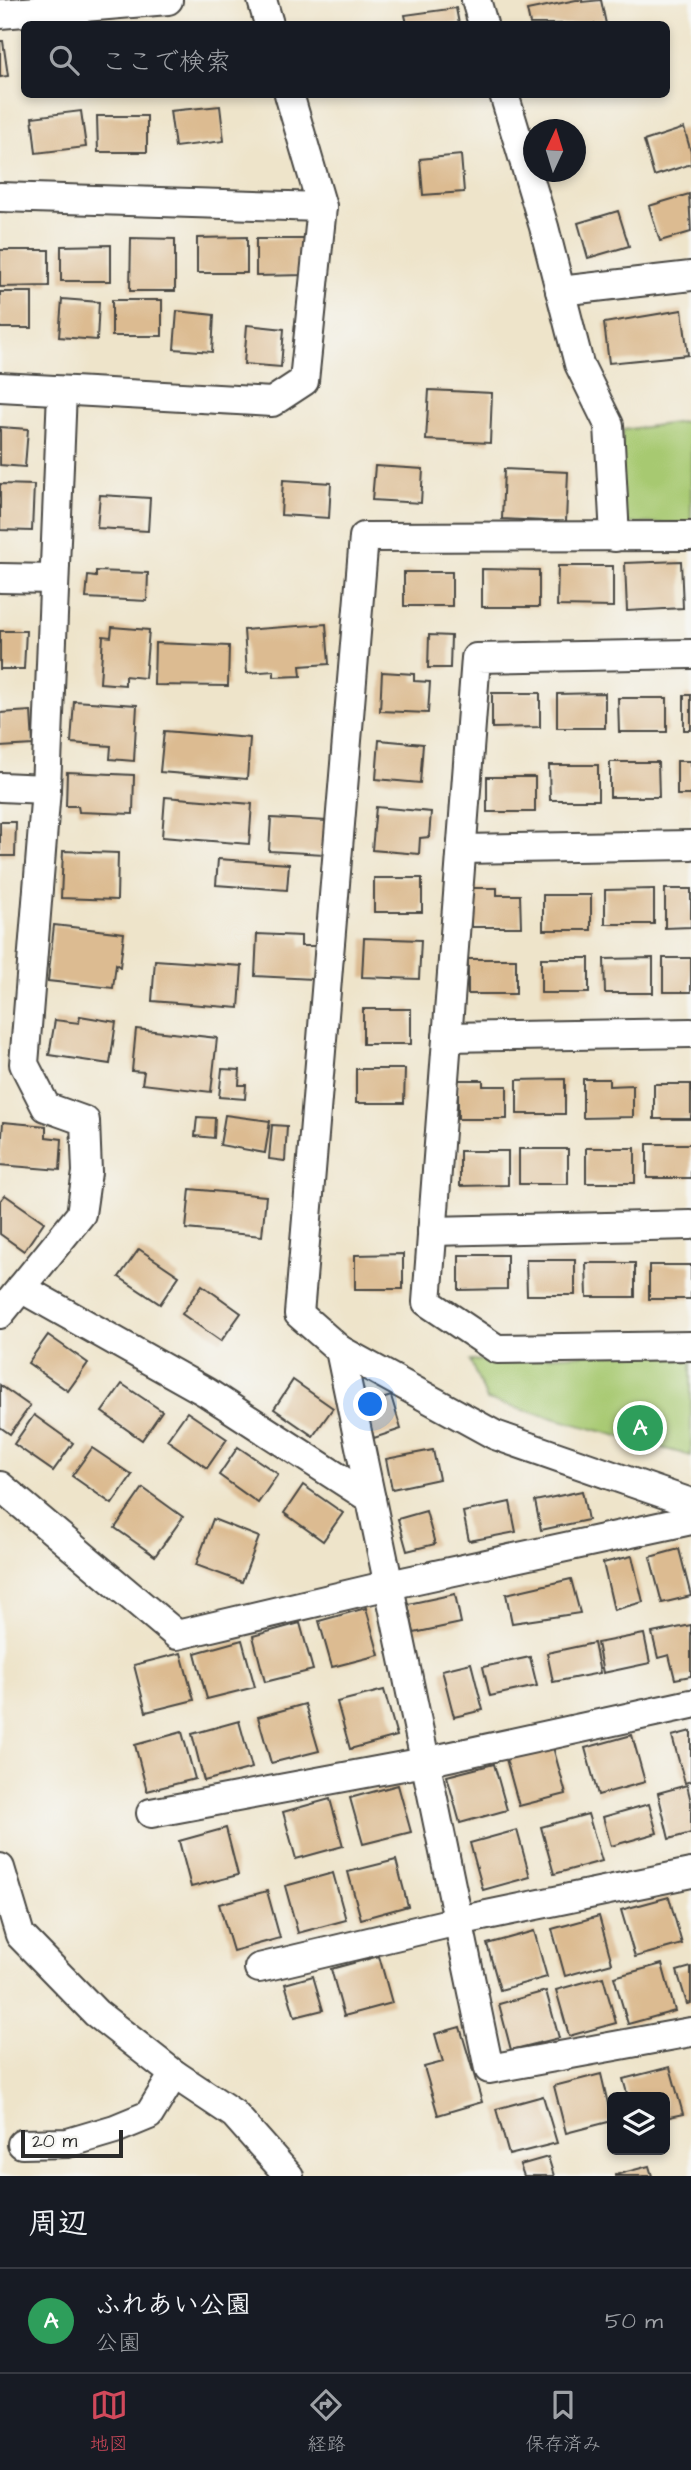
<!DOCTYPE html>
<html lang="ja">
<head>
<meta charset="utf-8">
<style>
	:root { --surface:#171b24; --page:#20242c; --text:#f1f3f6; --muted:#9ea1a6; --line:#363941; --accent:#d1495b }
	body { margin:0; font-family:"Architects Daughter","Klee One",sans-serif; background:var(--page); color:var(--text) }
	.controls { position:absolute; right:21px; bottom:21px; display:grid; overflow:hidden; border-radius:10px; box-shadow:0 4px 10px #0003 }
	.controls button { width:63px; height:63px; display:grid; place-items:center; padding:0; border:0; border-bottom:2px solid var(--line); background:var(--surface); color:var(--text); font:35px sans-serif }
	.compass { position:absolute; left:523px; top:119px; width:63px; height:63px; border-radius:50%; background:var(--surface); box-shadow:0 4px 10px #0003; rotate:4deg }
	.scale { position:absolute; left:21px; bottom:18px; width:102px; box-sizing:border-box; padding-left:7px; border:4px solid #2b2b2b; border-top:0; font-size:19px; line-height:24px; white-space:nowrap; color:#2b2b2b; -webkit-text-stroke:5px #f6f6f2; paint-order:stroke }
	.you { position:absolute; left:371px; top:1405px; width:24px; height:24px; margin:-18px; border:5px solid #fff; border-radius:50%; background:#1a73e8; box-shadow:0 0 0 10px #1a73e833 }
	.badge { display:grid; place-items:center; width:46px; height:46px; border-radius:50%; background:var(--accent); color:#fff; font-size:23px; font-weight:700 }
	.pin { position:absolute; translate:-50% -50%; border:4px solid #fff; box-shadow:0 2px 7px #0006 }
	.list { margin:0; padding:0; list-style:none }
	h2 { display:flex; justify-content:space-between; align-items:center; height:91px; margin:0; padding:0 28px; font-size:30px }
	h2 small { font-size:23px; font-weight:400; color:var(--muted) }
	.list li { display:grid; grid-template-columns:46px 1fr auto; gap:21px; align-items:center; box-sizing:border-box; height:105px; padding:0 28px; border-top:2px solid var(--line) }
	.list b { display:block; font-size:26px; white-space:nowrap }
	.list p { margin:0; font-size:23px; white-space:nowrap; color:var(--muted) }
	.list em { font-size:23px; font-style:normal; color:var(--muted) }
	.icon { flex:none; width:38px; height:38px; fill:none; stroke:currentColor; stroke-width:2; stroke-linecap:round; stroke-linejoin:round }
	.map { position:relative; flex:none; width:691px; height:2176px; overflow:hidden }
	.search { position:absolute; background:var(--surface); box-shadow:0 4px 10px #0003; left:21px; right:21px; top:21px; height:77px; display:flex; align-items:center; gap:18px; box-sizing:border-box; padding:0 24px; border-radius:10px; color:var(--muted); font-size:26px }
	.sheet { height:196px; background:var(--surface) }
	nav { display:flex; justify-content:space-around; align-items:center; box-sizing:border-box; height:98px; border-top:2px solid var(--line); background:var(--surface); font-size:19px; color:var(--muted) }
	nav a { display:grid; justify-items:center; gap:4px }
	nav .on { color:var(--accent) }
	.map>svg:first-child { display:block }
	.green { fill:#a7c971; stroke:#697a4e; stroke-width:2 }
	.building { fill:#dcbb91 }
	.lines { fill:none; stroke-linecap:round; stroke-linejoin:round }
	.minor-casing { stroke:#484743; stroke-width:32 }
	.minor { stroke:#fff; stroke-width:28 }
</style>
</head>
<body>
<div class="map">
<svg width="691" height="2176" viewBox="0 0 691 2176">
	<rect width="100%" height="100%" fill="#f6f6f2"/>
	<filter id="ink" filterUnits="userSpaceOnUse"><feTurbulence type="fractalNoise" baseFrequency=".0143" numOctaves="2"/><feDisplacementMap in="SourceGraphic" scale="14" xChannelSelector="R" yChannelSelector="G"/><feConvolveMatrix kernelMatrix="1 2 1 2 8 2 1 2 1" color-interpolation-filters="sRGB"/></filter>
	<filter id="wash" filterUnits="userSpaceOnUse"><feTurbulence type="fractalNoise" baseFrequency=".00686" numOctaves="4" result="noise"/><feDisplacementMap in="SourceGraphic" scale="28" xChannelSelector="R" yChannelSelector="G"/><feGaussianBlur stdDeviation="1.57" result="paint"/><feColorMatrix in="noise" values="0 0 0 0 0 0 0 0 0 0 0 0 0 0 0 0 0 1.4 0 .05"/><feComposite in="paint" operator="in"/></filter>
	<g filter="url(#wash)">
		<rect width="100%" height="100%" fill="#eee4ca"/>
		<!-- green -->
		<g class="green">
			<path d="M691 421V523L614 524 623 430Z"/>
			<path d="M691 1348V1456L487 1400 470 1361Z"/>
		</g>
		<g id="blocks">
			<!-- building -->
			<g class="building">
				<path d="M576 0H582V2L601 0 606 24H530L527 10Z"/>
				<path d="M456 8 459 24H407L405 15Z"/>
				<path d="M0 41H3L8 76 0 77Z"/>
				<path d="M220 106 224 141 175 147 170 111Z"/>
				<path d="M81 111 86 147 36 153 32 117Z"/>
				<path d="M97 116H147V152H98Z"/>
				<path d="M684 128 691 152V164L654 176 644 141Z"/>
				<path d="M461 155 464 192 423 195 420 159Z"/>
				<path d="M689 194 691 232 660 241 649 206Z"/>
				<path d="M618 211 629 246 588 258 578 223Z"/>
				<path d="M247 237V273H197V238Z"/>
				<path d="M131 238 175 239V291H130Z"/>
				<path d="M256 239H306V275L256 276Z"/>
				<path d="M111 245V281H61V246Z"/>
				<path d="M0 250H49V286L0 287Z"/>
				<rect x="0" y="292" width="32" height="36"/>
				<path d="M62 299 99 302 97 340 59 337Z"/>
				<rect x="112" y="300" width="50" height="36"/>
				<path d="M682 310 688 355 609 363 604 323Z"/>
				<path d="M177 311 214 315 212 352 174 349Z"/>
				<path d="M247 325 284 329 281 367 244 364Z"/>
				<path d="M429 390 492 393 490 443 426 440Z"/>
				<path d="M0 427 28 429 25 467 0 465Z"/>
				<path d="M375 466 423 469 421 503 372 500Z"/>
				<path d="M504 469 568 472 566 522 502 519Z"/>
				<path d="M283 480 331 483 329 518 281 515Z"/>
				<path d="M0 484 34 485 32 531 0 530Z"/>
				<path d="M100 495 150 498 148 531 97 528Z"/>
				<path d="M681 561 683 608 627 611 625 563Z"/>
				<path d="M558 566H613V607L557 606Z"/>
				<path d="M482 569 539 570V607H482Z"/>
				<path d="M96 571 148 573 147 601 86 598 88 576 96 577Z"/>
				<rect x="404" y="572" width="48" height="34"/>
				<path d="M326 624 329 664 300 666 301 676 274 677V671L247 673 244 630Z"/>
				<path d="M112 627 149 630 145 678 125 676V685L100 683 103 636 111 637Z"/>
				<path d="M0 631H26L24 669H0Z"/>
				<path d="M429 635 451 636 450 668H428Z"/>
				<path d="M155 643 229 646 228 686 154 685Z"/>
				<path d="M382 672 414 674V681L430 682 428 713 380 711Z"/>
				<path d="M492 693H540V727L492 728Z"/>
				<path d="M605 693V728H557V694Z"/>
				<rect x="684" y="695" width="7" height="35"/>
				<path d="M618 698H667V732H619Z"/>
				<path d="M74 701 137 705 134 761 110 759 111 746 71 743Z"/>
				<path d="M31 711 33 745 0 747V713Z"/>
				<path d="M164 731 250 738 247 779 160 772Z"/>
				<path d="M379 740 423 744 420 783 376 779Z"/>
				<rect x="677" y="761" width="14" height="34"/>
				<path d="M610 762H658L659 797H610Z"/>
				<path d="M549 765H598V800H550Z"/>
				<path d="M67 772 134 775 133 814 79 812 78 806H66Z"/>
				<rect x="487" y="777" width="48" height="35"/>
				<path d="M165 797 252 804 249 844 162 837Z"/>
				<path d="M376 807 431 812 429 837 420 838 419 854 372 850Z"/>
				<path d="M271 818 327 821 325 854 269 851Z"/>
				<path d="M0 822H16L15 856H0Z"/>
				<path d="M63 851 118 853 117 900 61 898Z"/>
				<path d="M218 859 289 864 287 890 216 885Z"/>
				<rect x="374" y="878" width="48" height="34"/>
				<path d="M471 888H497V895H520L521 927H471Z"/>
				<path d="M654 889V924H605V890Z"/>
				<path d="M665 889H691V927L665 928Z"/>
				<rect x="543" y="895" width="48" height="35"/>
				<path d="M54 925 124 933 120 967 116 964 113 988 48 981Z"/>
				<path d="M257 934 301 936V946H315L313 979 255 976Z"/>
				<path d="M364 938 421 940 419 979 362 977Z"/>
				<rect x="541" y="958" width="48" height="35"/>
				<path d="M653 958V993H605L604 959Z"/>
				<rect x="663" y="958" width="28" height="34"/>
				<rect x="468" y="959" width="48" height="35"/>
				<path d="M155 960 242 966 239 1008 152 1001Z"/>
				<rect x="363" y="1009" width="48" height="35"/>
				<path d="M80 1016 116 1022 110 1064 49 1055 55 1020 79 1023Z"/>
				<path d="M136 1029 217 1038 211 1092 142 1084 144 1072 132 1071Z"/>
				<path d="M222 1069 240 1070 239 1085H246L245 1099 219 1097Z"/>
				<path d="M356 1069H405L404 1103H356Z"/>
				<path d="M565 1079V1114H517V1080Z"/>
				<path d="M583 1079H609V1086L633 1085V1117L583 1118Z"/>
				<path d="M458 1080H483V1086H507V1119H458Z"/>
				<rect x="654" y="1084" width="37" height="35"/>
				<path d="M225 1115 270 1121 265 1153 220 1145Z"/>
				<path d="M197 1117 215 1118 214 1138 195 1136Z"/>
				<path d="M3 1122 46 1126V1137L62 1139 60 1170 0 1165Z"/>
				<path d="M272 1125 287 1126 285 1161 269 1159Z"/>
				<rect x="647" y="1144" width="44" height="34"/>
				<rect x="586" y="1148" width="49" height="35"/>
				<rect x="519" y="1149" width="49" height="35"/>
				<path d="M460 1151H508V1185L460 1186Z"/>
				<path d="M190 1189 266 1196 262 1236 186 1229Z"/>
				<path d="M5 1195 44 1222 24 1251 0 1234V1201Z"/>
				<path d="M139 1249 179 1276 160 1304 119 1277Z"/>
				<path d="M403 1254V1289H355V1255Z"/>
				<path d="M459 1255H507V1289L459 1290Z"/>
				<path d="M526 1260H575V1295H527Z"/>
				<path d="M586 1263H635V1297H587Z"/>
				<rect x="649" y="1265" width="42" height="34"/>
				<path d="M202 1285 241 1313 221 1341 182 1314Z"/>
				<path d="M48 1335 88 1363 68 1391 28 1363Z"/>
				<path d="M293 1380 333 1408 313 1436 274 1409Z"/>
				<path d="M122 1384 162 1411 142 1440 102 1412Z"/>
				<path d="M0 1385 30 1406 10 1434 0 1427Z"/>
				<path d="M391 1396 401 1429 374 1438 364 1405Z"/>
				<path d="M187 1412 227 1439 207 1468 167 1440Z"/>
				<path d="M34 1415 73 1443 53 1471 14 1444Z"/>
				<path d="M238 1447 278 1474 258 1503 219 1475Z"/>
				<path d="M92 1448 132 1475 112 1504 72 1476Z"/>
				<path d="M433 1450 439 1479 392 1489 386 1459Z"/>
				<path d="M303 1485 343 1513 323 1541 284 1513Z"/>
				<path d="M143 1488 183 1517 155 1556 115 1528Z"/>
				<path d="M582 1491 588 1520 541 1530 535 1501Z"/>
				<path d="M510 1502 516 1532 469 1541 463 1512Z"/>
				<path d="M426 1511 435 1544 407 1551 398 1519Z"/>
				<path d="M213 1519 259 1537 242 1582 196 1565Z"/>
				<path d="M679 1549 691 1596 662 1603 650 1557Z"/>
				<path d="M632 1556 643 1602 614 1610 603 1563Z"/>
				<path d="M571 1579 580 1613 512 1623 506 1594Z"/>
				<path d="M455 1594 461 1623 414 1633 408 1604Z"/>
				<path d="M366 1608 379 1655 332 1667 319 1621Z"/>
				<path d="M300 1623 313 1670 265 1682 253 1636Z"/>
				<path d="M691 1625V1676L675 1679 669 1655 658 1658 652 1633Z"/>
				<path d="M644 1634 650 1663 603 1673 597 1643Z"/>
				<path d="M242 1640 255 1687 207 1699 195 1653Z"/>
				<path d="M594 1643 600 1673 553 1682 547 1653Z"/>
				<path d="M181 1653 194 1700 146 1712 134 1665Z"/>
				<path d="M530 1657 537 1686 490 1696 483 1667Z"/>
				<path d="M471 1663 483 1710 454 1717 442 1670Z"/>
				<path d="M384 1690 397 1736 350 1749 337 1702Z"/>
				<path d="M305 1704 319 1751 271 1763 258 1717Z"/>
				<path d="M239 1721 252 1768 204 1781 192 1734Z"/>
				<path d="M691 1731V1781L685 1783 672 1736Z"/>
				<path d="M182 1732 195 1779 147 1791 135 1745Z"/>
				<path d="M632 1735 645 1782 598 1795 585 1748Z"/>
				<path d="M553 1747 566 1794 519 1806 506 1759Z"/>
				<path d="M494 1764 507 1810 460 1823 447 1776Z"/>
				<path d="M398 1785 411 1832 363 1844 350 1798Z"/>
				<path d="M687 1785 691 1802V1833L669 1839 658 1793Z"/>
				<path d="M330 1799 343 1846 296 1859 283 1812Z"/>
				<path d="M649 1804 657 1833 611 1846 603 1817Z"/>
				<path d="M588 1814 602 1861 554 1874 541 1827Z"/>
				<path d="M226 1828 238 1875 191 1887 179 1841Z"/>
				<path d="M517 1830 530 1877 483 1890 470 1843Z"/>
				<path d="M396 1860 408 1906 361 1919 348 1872Z"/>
				<path d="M333 1873 346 1920 298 1933 285 1886Z"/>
				<path d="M267 1891 280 1938 233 1951 219 1904Z"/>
				<path d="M669 1897 682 1944 635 1957 621 1910Z"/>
				<path d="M599 1916 612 1963 565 1976 552 1929Z"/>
				<path d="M534 1931 547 1977 500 1990 487 1944Z"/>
				<path d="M379 1956 392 2003 344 2016 331 1969Z"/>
				<path d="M662 1964 675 2011 628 2024 614 1977Z"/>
				<path d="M691 1967V2003L687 2004 677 1971Z"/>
				<path d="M313 1976 323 2010 295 2017 285 1984Z"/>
				<path d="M603 1977 616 2023 569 2036 556 1990Z"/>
				<path d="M546 1991 559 2038 511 2050 499 2004Z"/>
				<path d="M460 2027 482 2102 438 2115 424 2067 443 2062 435 2034Z"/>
				<path d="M670 2067 683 2114 665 2118V2097H628L623 2079Z"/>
				<path d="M601 2074 612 2121 566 2133 554 2086Z"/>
				<path d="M543 2096 557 2143 509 2155 496 2109Z"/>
				<path d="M548 2157 554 2176H524L520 2165Z"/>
				<path d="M649 2166 652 2176H615V2175Z"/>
			</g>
		</g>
	</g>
	<g filter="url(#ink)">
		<use href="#blocks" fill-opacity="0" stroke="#484743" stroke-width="2"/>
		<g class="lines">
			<!-- minor casing -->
			<g class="minor-casing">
				<g id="minor">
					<path d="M262 0 269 24"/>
					<path d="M476 0 483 24"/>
					<path d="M0 14 168 0"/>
					<path d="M504 94 544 227 579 364 609 425 615 537"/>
					<path d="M0 197 322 207 289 94"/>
					<path d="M560 291 691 276"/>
					<path d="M0 387 272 402 304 381 322 207"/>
					<path d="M691 536 364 537 299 1314 340 1350 489 2069 691 2032"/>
					<path d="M0 578 54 579"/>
					<path d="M691 654 476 658 427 1302 497 1349 691 1346"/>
					<path d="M0 787 46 789"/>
					<path d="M462 849 691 845"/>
					<path d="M447 1037 691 1033"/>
					<path d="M432 1231 691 1225"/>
					<path d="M21 1288 206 1392 371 1499"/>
					<path d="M0 1314 81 1214 87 1172 85 1121 46 1107 24 1064 46 789 62 391"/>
					<path d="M340 1350 495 1435 691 1503"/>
					<path d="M0 1486 177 1635 389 1585 691 1520"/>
					<path d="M151 1813 425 1762 691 1704"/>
					<path d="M0 1868 20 1935 96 2013 174 2074 234 2114 289 2176"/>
					<path d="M259 1968 458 1921 691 1873"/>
					<path d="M22 2144 68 2143 115 2129 149 2115 174 2074"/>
				</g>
			</g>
			<!-- minor -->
			<use href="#minor" class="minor"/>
		</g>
	</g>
</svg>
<div class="controls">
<button><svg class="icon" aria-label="layers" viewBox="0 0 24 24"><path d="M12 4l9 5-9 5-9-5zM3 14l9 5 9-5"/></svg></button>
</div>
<svg class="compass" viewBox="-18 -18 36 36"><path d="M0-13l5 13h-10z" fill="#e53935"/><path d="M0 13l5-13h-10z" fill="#9ea1a6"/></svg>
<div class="scale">20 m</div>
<div class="you"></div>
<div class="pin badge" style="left:640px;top:1428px;background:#2e9e5b">A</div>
<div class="search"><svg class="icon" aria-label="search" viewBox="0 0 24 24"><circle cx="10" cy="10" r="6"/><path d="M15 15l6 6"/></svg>ここで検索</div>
</div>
<section class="sheet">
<h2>周辺<small></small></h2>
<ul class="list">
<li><span class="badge" style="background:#2e9e5b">A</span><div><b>ふれあい公園</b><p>公園</p></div><em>50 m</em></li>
</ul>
</section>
<nav>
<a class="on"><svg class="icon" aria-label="map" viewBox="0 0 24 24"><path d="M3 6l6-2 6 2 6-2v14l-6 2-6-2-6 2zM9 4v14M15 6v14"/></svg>地図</a>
<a><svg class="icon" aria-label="directions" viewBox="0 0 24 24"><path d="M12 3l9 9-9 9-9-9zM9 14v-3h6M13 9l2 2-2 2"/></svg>経路</a>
<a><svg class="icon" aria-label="saved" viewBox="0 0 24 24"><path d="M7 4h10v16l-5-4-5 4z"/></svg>保存済み</a>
</nav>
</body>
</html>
